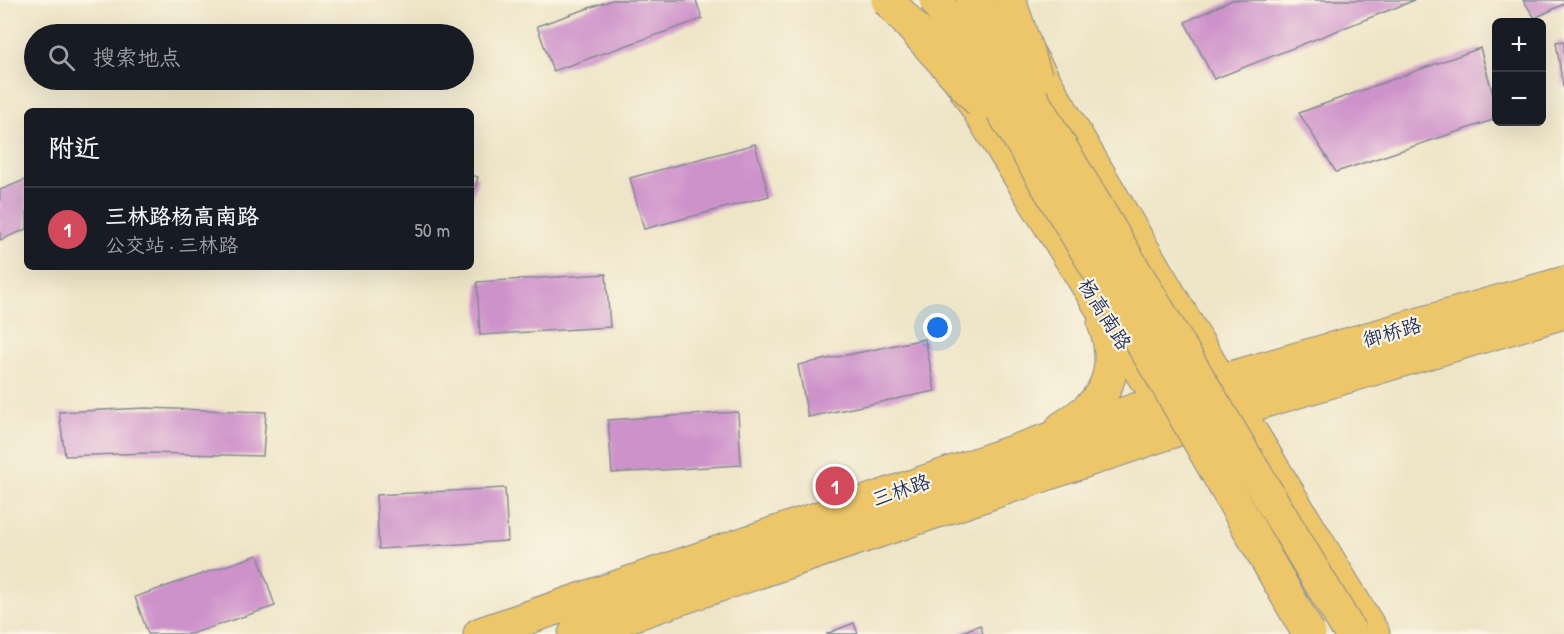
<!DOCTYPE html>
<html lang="zh">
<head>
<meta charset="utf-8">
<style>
	:root { --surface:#171b24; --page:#20242c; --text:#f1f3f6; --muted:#9ea1a6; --line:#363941; --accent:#d1495b }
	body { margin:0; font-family:"Patrick Hand","LXGW WenKai TC",sans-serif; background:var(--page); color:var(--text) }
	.controls { position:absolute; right:18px; top:18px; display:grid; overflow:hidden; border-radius:9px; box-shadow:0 6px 24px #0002 }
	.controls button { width:54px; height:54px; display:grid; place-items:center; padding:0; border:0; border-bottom:2px solid var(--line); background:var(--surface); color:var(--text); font:30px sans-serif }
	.you { position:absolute; left:938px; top:328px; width:21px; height:21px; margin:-15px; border:4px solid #fff; border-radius:50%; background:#1a73e8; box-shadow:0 0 0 9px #1a73e833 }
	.badge { display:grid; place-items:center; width:39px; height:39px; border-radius:50%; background:var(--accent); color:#fff; font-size:20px; font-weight:700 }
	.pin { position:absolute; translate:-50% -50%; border:3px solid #fff; box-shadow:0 2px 6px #0006 }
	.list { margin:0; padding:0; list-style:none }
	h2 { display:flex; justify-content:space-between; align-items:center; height:78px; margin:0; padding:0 24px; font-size:26px }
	h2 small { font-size:20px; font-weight:400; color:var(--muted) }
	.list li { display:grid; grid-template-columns:39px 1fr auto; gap:18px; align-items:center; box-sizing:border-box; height:84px; padding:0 24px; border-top:2px solid var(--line) }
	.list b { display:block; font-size:22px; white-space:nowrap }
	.list p { margin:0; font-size:20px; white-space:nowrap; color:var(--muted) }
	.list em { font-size:20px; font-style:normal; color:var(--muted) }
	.icon { flex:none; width:33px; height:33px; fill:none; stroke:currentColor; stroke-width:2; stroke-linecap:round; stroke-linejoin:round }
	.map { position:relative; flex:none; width:1564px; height:634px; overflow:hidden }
	.search { position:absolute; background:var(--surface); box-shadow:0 6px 24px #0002; left:24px; top:24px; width:450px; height:66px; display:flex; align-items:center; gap:15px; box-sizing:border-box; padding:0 21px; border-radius:33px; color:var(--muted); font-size:22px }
	.panel { position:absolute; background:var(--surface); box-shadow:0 6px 24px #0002; left:24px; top:108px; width:450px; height:162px; border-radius:9px }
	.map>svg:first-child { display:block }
	.building { fill:#ce92ca }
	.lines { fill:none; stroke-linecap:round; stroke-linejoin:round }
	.major-casing { stroke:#848a92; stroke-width:35 }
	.major { stroke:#ecc669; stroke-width:33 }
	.highway-bridge-casing { stroke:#848a92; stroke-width:35; stroke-linecap:butt }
	.highway-bridge { stroke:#ecc669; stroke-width:33 }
	.labels { text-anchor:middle; stroke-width:4.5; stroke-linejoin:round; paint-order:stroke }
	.street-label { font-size:20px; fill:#1b2f5e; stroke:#fcf5e5 }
</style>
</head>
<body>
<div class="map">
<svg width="1564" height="634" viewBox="0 0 1564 634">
	<rect width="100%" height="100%" fill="#fcf5e5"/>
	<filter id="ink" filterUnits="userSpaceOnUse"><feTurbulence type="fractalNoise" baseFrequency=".0167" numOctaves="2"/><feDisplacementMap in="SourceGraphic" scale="12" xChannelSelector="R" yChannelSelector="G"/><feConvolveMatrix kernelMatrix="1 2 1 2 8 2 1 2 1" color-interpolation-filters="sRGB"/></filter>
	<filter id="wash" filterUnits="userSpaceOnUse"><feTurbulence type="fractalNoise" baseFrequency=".008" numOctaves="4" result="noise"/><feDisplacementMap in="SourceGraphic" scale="24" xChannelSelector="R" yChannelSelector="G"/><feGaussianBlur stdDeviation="1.35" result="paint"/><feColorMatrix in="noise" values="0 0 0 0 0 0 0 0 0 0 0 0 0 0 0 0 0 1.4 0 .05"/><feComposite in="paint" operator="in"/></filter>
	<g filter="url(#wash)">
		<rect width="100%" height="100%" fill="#eee5c7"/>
		<g id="blocks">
			<!-- building -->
			<g class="building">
				<path d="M612 0H696L702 19 553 71 537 26Z"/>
				<path d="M1232 0H1415L1214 79 1185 22Z"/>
				<path d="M1523 0H1564V4L1535 18Z"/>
				<path d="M1564 41V87H1563L1556 42Z"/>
				<path d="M1480 48 1496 105V119L1336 172 1299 113Z"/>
				<path d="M755 144 769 196 644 229 630 178Z"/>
				<path d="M471 175 478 177 472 199H471Z"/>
				<path d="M27 179V229L0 240V190Z"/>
				<path d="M606 274 610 327 480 335 477 282Z"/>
				<path d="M925 339 935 391 808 417 798 365Z"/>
				<path d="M146 408 266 412 263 456 147 453 65 456 59 412Z"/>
				<path d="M738 412 741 465 612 473 608 420Z"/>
				<path d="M505 488 508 541 379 549 376 495Z"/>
				<path d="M258 555 275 606 191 634H148L135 597Z"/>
				<path d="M854 623 858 634H826Z"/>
				<path d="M980 625 983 634H957Z"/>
			</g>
		</g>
	</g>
	<g filter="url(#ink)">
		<use href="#blocks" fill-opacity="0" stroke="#848a92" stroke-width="1.5"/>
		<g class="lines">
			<!-- major casing -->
			<g class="major-casing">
				<g id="major">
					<path d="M1026 50 1220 381 1373 634"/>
					<path d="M960 80 1145 378"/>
					<path d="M1062 428C1074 420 1087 412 1096 401 1115 379 1114 349 1104 323"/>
					<path d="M480 634 1220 381 1564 283"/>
					<path d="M575 634 1238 409 1564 312"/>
				</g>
			</g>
			<!-- major -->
			<use href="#major" class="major"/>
			<!-- highway-bridge casing -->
			<g class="highway-bridge-casing">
				<g id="highway-bridge">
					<path d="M888 0 981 103"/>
					<path d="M936 0 1168 386 1309 634"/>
					<path d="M973 0 1351 634"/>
					<path d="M1009 0 1036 78"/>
				</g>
			</g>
			<!-- highway-bridge -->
			<use href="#highway-bridge" class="highway-bridge"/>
		</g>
	</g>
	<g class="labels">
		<!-- street labels -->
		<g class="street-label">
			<text transform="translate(1105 314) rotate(58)" y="7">杨高南路</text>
			<text transform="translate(1392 332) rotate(-16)" y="7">御桥路</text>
			<text transform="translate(901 490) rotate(-19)" y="7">三林路</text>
		</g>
	</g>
</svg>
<div class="controls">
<button>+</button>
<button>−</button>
</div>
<div class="you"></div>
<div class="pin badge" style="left:835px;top:486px">1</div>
<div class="search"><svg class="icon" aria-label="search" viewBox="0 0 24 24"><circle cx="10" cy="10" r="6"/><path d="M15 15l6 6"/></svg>搜索地点</div>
<section class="panel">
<h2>附近<small></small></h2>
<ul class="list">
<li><span class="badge">1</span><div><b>三林路杨高南路</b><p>公交站 · 三林路</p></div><em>50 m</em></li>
</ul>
</section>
</div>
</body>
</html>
